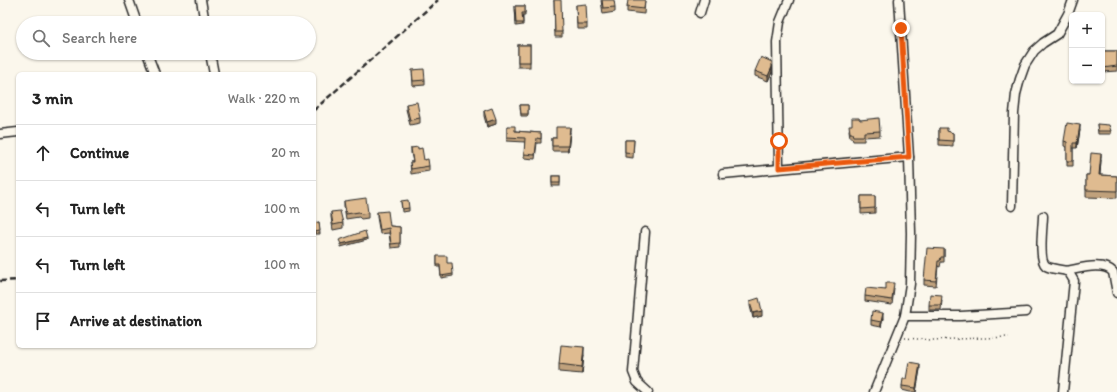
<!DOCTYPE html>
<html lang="en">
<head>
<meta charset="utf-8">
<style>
	:root { --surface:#fff; --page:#f6f6f6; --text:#222; --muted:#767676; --line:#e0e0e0 }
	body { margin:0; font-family:Itim,sans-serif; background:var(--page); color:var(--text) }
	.controls { position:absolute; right:12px; top:12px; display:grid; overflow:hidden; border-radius:6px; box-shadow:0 1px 3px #0004 }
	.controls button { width:36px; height:36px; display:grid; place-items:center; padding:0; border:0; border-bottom:1px solid var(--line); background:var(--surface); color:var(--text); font:20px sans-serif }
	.stop { position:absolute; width:12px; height:12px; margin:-9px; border:3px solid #ea580c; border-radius:50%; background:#fff }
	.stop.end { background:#ea580c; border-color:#fff; box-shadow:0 1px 4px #0008 }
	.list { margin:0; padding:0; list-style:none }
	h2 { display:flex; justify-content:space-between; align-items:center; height:52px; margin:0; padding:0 16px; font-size:17px }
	h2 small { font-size:13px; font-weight:400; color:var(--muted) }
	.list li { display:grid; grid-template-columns:26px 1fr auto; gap:12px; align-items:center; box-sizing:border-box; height:56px; padding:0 16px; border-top:1px solid var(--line) }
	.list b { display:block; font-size:15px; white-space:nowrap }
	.list em { font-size:13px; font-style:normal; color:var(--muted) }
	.icon { flex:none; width:22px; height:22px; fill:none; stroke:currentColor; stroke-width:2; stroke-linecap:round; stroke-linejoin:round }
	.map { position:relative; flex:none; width:1117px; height:392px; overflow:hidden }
	.search { position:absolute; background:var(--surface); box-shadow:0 1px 3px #0004; left:16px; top:16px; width:300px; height:44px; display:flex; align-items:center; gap:10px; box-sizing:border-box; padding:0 14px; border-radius:22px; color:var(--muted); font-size:15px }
	.panel { position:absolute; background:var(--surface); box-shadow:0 1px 3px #0004; left:16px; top:72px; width:300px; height:276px; border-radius:6px }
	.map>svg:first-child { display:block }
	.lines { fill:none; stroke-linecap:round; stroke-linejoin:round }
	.minor-casing { stroke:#2b2b2b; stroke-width:11 }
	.path { stroke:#2b2b2b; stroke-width:1.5; stroke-dasharray:1 3; stroke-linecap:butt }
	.minor { stroke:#fbf7ec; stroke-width:8 }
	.rail { stroke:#2b2b2b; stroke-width:2.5; stroke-dasharray:6 3; stroke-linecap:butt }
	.wall { fill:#c0a17c; stroke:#2b2b2b }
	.shaded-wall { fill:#9c8365; stroke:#2b2b2b }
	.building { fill:#dfbb90; stroke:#2b2b2b }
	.route { stroke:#ea580c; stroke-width:5 }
</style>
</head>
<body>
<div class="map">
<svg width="1117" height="392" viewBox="0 0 1117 392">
	<rect width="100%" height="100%" fill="#fbf7ec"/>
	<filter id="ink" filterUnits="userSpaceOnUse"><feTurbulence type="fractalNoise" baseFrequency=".025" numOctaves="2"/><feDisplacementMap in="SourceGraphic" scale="8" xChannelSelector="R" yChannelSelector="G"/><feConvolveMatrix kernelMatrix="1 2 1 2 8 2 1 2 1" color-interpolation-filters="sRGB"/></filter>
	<g filter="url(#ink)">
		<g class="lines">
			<!-- minor casing -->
			<g class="minor-casing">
				<g id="minor">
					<path d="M129 0 137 23"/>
					<path d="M201 0 205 23"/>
					<path d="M700 13 704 0"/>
					<path d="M147 53 155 74"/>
					<path d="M210 53 214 74"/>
					<path d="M0 134 18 132"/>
					<path d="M779 168 777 42 780 22 789 0"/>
					<path d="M723 174 909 157"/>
					<path d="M1012 206 1014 113 1016 94 1020 79 1025 65 1034 51 1043 43 1057 34 1068 14 1073 0"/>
					<path d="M1043 216C1043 225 1038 260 1046 266 1051 269 1062 270 1068 271L1074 281 1063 392"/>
					<path d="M645 232 633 372 637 382 648 392"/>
					<path d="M1066 271C1079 269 1103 261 1113 272L1117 293"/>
					<path d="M905 316H961L1026 312"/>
					<path d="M874 392 905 316 910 284 911 233 909 157 899 0"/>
				</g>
			</g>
			<!-- path -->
			<path class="path" d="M905 338 931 340 1009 337"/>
			<!-- minor -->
			<use href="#minor" class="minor"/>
			<!-- rail -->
			<g class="rail">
				<path d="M314 110 438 0"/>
				<path d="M0 281 18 280"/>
			</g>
		</g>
		<!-- wall -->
		<g class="wall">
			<path d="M554 0 562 32V37H555Z"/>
			<path d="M601 0 615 7V12L603 14Z"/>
			<path d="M645 0 644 14 627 12V7Z"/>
			<path d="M576 5 587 24V29H577Z"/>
			<path d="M515 6H525V15H523V25L516 26Z"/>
			<rect x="518" y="45" width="12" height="22"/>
			<path d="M1103 51H1117V71L1103 72Z"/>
			<path d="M412 70 425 80V85L413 86Z"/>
			<path d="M755 71 772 72 768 81 755 76Z"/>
			<path d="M406 104 420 118V123L410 125 406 109Z"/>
			<path d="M520 105H528V116H521Z"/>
			<path d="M484 111 496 124 487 127 484 116Z"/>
			<path d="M860 120 880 131V136L864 137V141H853L852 138H850L849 130 852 125Z"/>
			<path d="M1097 124 1111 131V134H1098Z"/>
			<path d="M507 126 515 131 541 133V143H537L535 159 524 158 525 142 507 141Z"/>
			<path d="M939 128 953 133V146L939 145Z"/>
			<path d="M1080 130 1077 148H1073V166H1067V147L1064 146V141Z"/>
			<path d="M570 132 568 151H552V138H556Z"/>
			<path d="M625 140H634L633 158 625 157Z"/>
			<path d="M411 148 418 149 424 160 429 166V171L411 174 410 162H413L411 153Z"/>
			<path d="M1101 160 1100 175 1117 176V198L1086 197V175H1089Z"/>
			<rect x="552" y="176" width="8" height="10"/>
			<path d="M861 196H875V213L861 214Z"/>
			<path d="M344 201 368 213V218L361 219 359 217 346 219 344 206Z"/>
			<path d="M401 201 409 208V211L402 212Z"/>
			<path d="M331 212 343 223V228L333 230 331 217Z"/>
			<path d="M377 212 390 226 400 227V247L391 248 389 233 380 234 377 217Z"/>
			<path d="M319 222 320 234H314V223Z"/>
			<path d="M944 249V262H941L940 267 938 266 936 286 924 285V280Z"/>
			<path d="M437 256 447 263 453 274V276L441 278 440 267H437Z"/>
			<path d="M894 289 892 305 865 301V296L886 290Z"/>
			<path d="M942 300 941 310H929V305Z"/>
			<path d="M750 301 762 316 753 318 750 306Z"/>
			<path d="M883 318 881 327 871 325V320Z"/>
			<path d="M584 355 582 374 559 372V364Z"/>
			<path d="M920 369 916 392H910L902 390V386L906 379Z"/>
		</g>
		<!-- shaded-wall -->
		<g class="shaded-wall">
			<path d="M772 67V72L768 81V76Z"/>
			<path d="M496 119V124L487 127V122Z"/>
			<path d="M1080 125V130L1077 148V143Z"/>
			<path d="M570 127V132L568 151V146Z"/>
			<path d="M1101 154V160L1099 182V175Z"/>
			<path d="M367 238V240L341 247V244Z"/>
			<path d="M762 311V316L753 318V313Z"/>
			<path d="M883 313V318L881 327V322Z"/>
			<path d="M584 347V355L582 374V367Z"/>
			<path d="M920 364V369L916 392V388Z"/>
		</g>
		<!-- building -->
		<g class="building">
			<path d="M554 0H561L562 32H555Z"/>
			<path d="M602 0H614L615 7 603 8Z"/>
			<path d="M628 0H645L644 9 627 7Z"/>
			<path d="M586 4 587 24H577L576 5Z"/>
			<path d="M515 6H525V13H522L523 23H516Z"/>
			<rect x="518" y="45" width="12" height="17"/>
			<path d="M1103 51H1117V66L1103 68Z"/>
			<path d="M761 57 772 62V67L768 76 755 71Z"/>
			<path d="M424 69 425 80 413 81 412 70Z"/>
			<path d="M417 102 420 118 410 120 406 104Z"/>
			<path d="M520 105H528V114H521Z"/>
			<path d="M492 108 496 119 487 122 484 111Z"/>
			<path d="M852 118H859L860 120 879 118 880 131 864 132V136H853L852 133H850L849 125H852Z"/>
			<path d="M1067 123 1080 125 1077 143H1073V161H1067V142L1064 141Z"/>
			<path d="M1097 124 1109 125 1111 131H1098Z"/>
			<path d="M507 126H515V131L541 133V139L537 138 535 155 524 154 525 138 507 137Z"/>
			<path d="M556 127H570L568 146H552V138H556Z"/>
			<path d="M939 128H947V131L953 133V141L939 140Z"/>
			<path d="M625 140H634L633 153 625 152Z"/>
			<path d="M418 147V149L422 148 424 160 428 159 429 166 411 169 410 162H413L411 148Z"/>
			<path d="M1091 153 1101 154 1099 175 1117 176V191L1086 190V175H1089Z"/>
			<rect x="552" y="176" width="8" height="7"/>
			<path d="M861 196H875V208L861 209Z"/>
			<path d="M366 198 368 213 361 214 359 212 346 214 344 201Z"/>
			<path d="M408 200 409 208 402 209 401 201Z"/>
			<path d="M340 211 343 223 333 225 331 212Z"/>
			<path d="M388 211 390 226 400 227V243L391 244 389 228 380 230 377 212Z"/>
			<path d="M319 222 320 231 314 232V223Z"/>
			<path d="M365 231 367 238 341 244 339 240Z"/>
			<path d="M927 248 944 249V257H941L940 261H938L936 281 924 280Z"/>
			<path d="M437 256H447V263H452L453 274 441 276 440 265H437Z"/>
			<path d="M886 283H894L892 300 865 296 866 288 886 290Z"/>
			<path d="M930 294 942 295 941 305H929Z"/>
			<path d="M759 298 762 311 753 313 750 301Z"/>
			<path d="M872 311 883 313 881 322 871 320Z"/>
			<path d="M561 345 584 347 582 367 559 364Z"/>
			<path d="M909 362 920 364 916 388 902 386 903 379H906Z"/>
		</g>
	</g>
	<g class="lines" filter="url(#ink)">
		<!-- route -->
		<path class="route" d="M779 141V168L909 157 901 28"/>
	</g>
</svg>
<div class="controls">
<button>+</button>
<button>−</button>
</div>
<div class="stop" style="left:779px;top:141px"></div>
<div class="stop end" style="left:901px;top:28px"></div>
<div class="search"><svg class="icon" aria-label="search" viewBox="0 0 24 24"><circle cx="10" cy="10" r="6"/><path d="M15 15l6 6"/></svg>Search here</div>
<section class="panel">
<h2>3 min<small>Walk · 220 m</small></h2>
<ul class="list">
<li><svg class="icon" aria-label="ahead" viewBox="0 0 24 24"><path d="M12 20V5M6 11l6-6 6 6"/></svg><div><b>Continue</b></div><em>20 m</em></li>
<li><svg class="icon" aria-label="left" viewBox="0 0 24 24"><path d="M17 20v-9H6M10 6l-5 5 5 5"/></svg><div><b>Turn left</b></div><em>100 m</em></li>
<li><svg class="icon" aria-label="left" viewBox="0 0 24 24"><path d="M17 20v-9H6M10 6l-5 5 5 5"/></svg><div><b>Turn left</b></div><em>100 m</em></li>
<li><svg class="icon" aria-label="arrive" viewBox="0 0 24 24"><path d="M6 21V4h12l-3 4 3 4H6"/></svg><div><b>Arrive at destination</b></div></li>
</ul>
</section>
</div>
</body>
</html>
